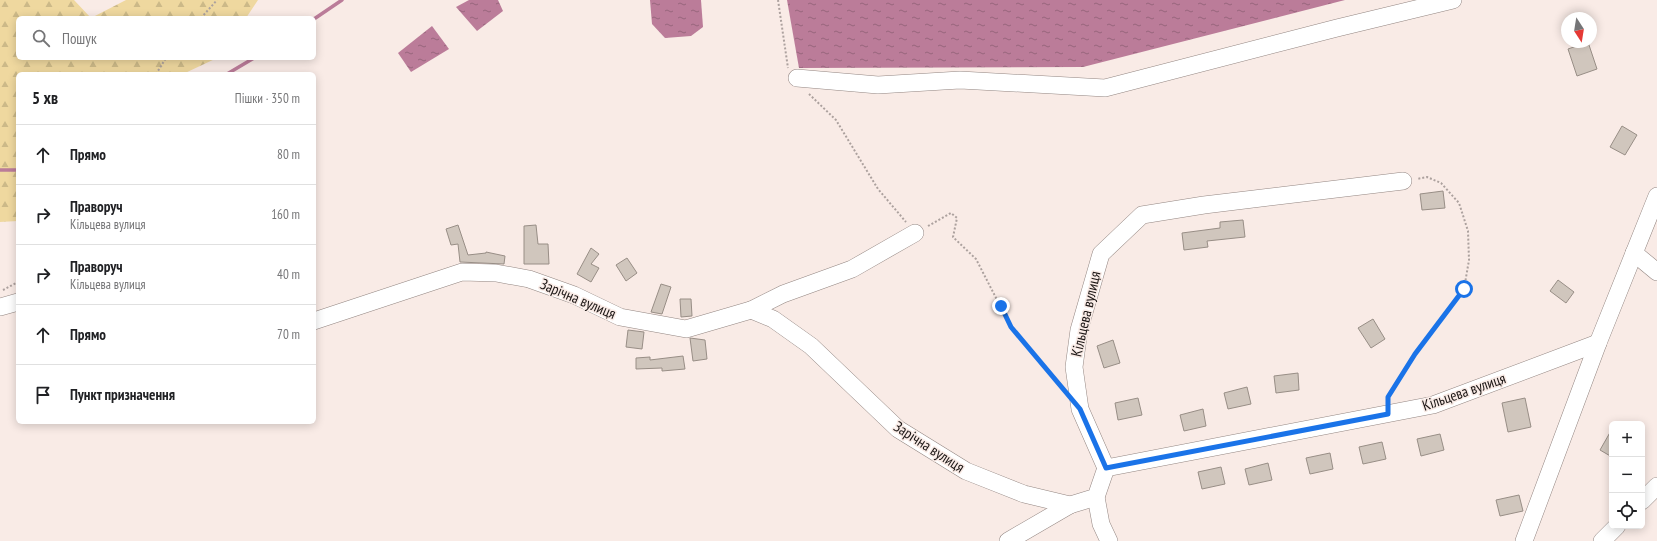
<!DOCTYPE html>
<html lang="uk">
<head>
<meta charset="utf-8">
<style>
	:root { --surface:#fff; --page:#f6f6f6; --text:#202124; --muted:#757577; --line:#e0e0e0 }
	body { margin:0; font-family:"PT Sans Narrow",sans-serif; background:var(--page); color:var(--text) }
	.controls { position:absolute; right:12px; bottom:12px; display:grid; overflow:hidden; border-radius:6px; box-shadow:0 2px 10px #0003 }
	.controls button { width:36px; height:36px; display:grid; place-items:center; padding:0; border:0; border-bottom:1px solid var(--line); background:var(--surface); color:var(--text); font:20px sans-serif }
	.compass { position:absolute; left:1561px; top:12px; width:36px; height:36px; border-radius:50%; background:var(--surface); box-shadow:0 2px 10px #0003; rotate:168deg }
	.stop { position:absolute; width:12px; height:12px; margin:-9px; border:3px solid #1a73e8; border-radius:50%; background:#fff }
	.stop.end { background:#1a73e8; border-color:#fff; box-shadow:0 1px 4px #0008 }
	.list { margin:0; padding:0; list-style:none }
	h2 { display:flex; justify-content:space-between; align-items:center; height:52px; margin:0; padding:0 16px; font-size:17px }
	h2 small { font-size:13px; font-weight:400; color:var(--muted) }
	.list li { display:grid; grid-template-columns:26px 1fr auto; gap:12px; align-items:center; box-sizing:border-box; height:60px; padding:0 16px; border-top:1px solid var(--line) }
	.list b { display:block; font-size:15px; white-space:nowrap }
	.list p { margin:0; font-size:13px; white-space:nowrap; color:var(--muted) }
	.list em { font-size:13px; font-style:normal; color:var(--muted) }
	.icon { flex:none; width:22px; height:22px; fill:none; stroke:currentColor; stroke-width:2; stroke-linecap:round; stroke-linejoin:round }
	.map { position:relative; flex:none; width:1657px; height:541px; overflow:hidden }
	.search { position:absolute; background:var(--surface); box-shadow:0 2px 10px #0003; left:16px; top:16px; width:300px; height:44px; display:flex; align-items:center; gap:10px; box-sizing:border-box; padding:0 14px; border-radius:6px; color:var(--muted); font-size:15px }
	.panel { position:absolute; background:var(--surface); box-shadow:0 2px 10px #0003; left:16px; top:72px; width:300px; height:352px; border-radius:6px }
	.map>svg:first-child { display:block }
	.forest { fill:url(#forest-firs) }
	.water { fill:url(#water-ripples) }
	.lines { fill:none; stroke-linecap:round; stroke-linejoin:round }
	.stream { stroke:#bb7c99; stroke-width:3.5 }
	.building { fill:#d0c6bd; stroke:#988e86 }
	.minor-casing { stroke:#938682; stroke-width:18 }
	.path { stroke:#aca19e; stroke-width:2; stroke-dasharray:2 2; stroke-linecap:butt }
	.minor { stroke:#fff; stroke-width:17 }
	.route { stroke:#1a73e8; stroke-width:5 }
	.labels { text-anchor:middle; stroke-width:3; stroke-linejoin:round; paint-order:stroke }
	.street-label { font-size:15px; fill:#1b1615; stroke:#f9ebe6 }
</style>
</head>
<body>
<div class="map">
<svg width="1657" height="541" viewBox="0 0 1657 541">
	<defs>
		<pattern id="forest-firs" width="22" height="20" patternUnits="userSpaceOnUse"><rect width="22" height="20" fill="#efd89f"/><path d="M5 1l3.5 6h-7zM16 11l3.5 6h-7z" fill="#ccb988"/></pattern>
		<pattern id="water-ripples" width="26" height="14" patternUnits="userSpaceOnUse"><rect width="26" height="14" fill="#bb7c99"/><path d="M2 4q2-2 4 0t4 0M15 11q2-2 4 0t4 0" fill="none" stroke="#97657c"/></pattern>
	</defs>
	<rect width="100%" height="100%" fill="#f9ebe6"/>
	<!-- forest -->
	<path class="forest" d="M0 0H74L91 18 126 0H258L246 18H18V58H217L183 74H18V221L0 222Z"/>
	<!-- water -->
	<g class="water">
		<path d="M469 0H498L503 11 477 31 456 7Z"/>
		<path d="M650 0H701L703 27 691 36 665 38 652 24Z"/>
		<path d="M787 0H1345L1083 67 799 68Z"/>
		<path d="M432 26 449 49 411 72 398 53Z"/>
	</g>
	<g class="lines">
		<!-- stream -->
		<g class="stream">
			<path d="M314 19 342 0"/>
			<path d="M227 74 254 58"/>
			<path d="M0 170H18"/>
		</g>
	</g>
	<!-- building -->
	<g class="building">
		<path d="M1588 42 1597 69 1577 76 1568 49Z"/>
		<path d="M1622 126 1637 135 1625 155 1610 147Z"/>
		<path d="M1443 191 1445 208 1422 210 1420 194Z"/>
		<path d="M1243 220 1245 237 1207 241 1208 247 1184 250 1182 233 1220 228V222Z"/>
		<path d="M458 225 468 255 486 253V252L505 256 504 264 460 262 458 244 451 245 446 229Z"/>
		<path d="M536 225 538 244H548L549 264H524V226Z"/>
		<path d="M591 248 599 254 591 264 599 268 591 282 577 274Z"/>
		<path d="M627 258 637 273 626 281 616 265Z"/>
		<path d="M1558 280 1574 292 1566 303 1550 291Z"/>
		<path d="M661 284 671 287 662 314 651 312Z"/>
		<path d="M680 299H691L692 316 681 317Z"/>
		<path d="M1373 319 1385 339 1371 348 1358 328Z"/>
		<path d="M628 330 644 332 642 349 626 347Z"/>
		<path d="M690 338 705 340 707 359 693 361Z"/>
		<path d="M1113 340 1120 363 1104 368 1097 346Z"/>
		<path d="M683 356 685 369 662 371V368L636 369V358L650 357V360Z"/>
		<path d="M1298 373 1299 390 1276 393 1274 376Z"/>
		<path d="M1247 387 1251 404 1228 409 1224 393Z"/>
		<path d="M1138 398 1142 415 1118 420 1115 403Z"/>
		<path d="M1525 398 1531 427 1508 432 1502 403Z"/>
		<path d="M1203 409 1206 426 1184 431 1180 415Z"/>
		<path d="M1612 429V457L1600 450Z"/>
		<path d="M1440 434 1444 450 1421 456 1417 439Z"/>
		<path d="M1382 442 1386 459 1363 464 1359 447Z"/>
		<path d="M1330 453 1333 469 1310 474 1306 458Z"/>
		<path d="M1268 463 1272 480 1249 485 1245 469Z"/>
		<path d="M1221 467 1225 484 1202 489 1198 472Z"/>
		<path d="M1519 495 1523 511 1500 516 1496 500Z"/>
	</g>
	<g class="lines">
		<!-- minor casing -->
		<g class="minor-casing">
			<g id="minor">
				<path d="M797 78 878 85 960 80 1105 88 1337 28 1453 0"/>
				<path d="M1634 253 1657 272"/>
				<path d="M0 307 18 302"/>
				<path d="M751 310 773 319 811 346 898 429 966 471 1024 494 1070 505"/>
				<path d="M314 321 462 272 496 273 529 279 574 295 620 317 686 329 751 310 783 294 852 269 915 233"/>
				<path d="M1106 468 1080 409 1074 367 1079 330 1101 254 1142 215 1204 205 1403 181"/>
				<path d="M1106 468 1433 405 1598 343"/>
				<path d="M1096 497 1101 524 1109 541"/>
				<path d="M1642 501 1657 486"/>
				<path d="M1008 541 1070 505 1096 497 1106 468"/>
				<path d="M1524 541 1598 343 1657 196"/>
				<path d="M1602 541 1617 526"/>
			</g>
		</g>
		<!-- path -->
		<g class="path">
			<path d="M778 0 788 68"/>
			<path d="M201 18 217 0"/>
			<path d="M156 74 166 58"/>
			<path d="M809 94 836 120 878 189 906 222"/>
			<path d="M928 226 951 213 957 218 953 237 976 259 1011 327 1062 386"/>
			<path d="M3 290 18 282"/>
			<path d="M1388 400V397L1415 354 1464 289 1469 260 1468 231 1459 203 1441 183 1427 177 1417 179"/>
		</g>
		<!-- minor -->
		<use href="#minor" class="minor"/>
	</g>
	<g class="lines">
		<!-- route -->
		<path class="route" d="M1001 306 1011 327 1080 409 1106 468 1388 414V397L1415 354 1464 289"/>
	</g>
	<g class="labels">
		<!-- street labels -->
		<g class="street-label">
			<text transform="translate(578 299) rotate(23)" y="5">Зарічна вулиця</text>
			<text transform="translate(1086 314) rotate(-77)" y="5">Кільцева вулиця</text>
			<text transform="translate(1464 392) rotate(-19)" y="5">Кільцева вулиця</text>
			<text transform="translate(929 447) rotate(33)" y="5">Зарічна вулиця</text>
		</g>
	</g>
</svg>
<div class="controls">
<button>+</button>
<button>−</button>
<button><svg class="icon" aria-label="locate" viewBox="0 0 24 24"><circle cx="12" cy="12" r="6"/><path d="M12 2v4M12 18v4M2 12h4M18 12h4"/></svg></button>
</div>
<svg class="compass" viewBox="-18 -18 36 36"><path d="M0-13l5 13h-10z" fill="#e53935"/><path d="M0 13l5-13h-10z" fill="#757577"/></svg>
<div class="stop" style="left:1464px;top:289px"></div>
<div class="stop end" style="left:1001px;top:306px"></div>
<div class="search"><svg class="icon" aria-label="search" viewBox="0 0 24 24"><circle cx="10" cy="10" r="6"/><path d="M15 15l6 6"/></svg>Пошук</div>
<section class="panel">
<h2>5 хв<small>Пішки · 350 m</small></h2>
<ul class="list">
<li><svg class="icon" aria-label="ahead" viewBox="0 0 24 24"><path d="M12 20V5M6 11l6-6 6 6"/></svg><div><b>Прямо</b></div><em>80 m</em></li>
<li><svg class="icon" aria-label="right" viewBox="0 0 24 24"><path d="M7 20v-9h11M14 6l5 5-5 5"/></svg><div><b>Праворуч</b><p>Кільцева вулиця</p></div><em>160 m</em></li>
<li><svg class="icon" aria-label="right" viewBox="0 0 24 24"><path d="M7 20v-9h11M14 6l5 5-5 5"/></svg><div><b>Праворуч</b><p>Кільцева вулиця</p></div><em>40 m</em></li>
<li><svg class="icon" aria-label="ahead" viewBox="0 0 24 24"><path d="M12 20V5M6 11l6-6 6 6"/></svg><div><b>Прямо</b></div><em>70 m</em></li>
<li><svg class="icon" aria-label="arrive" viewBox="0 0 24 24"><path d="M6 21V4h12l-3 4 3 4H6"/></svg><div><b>Пункт призначення</b></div></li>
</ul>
</section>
</div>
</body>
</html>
